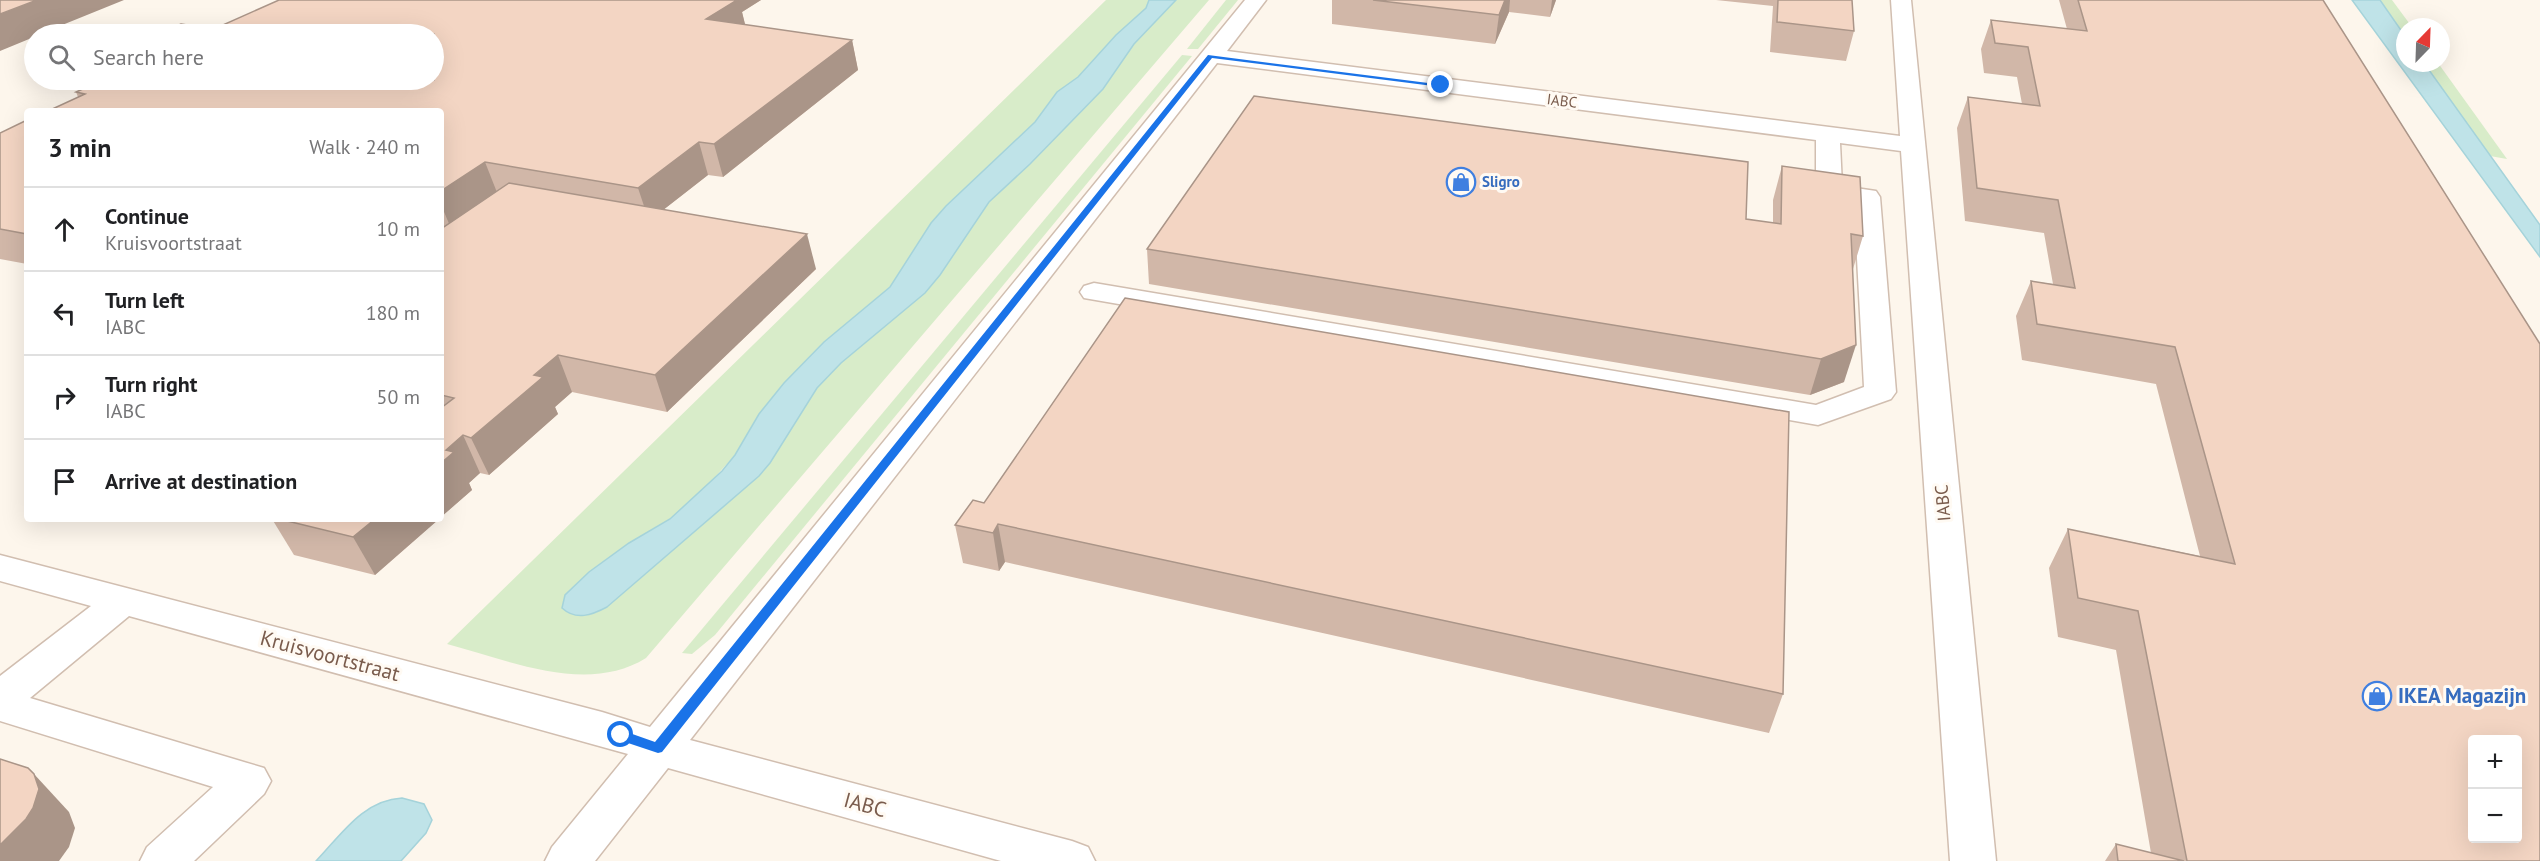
<!DOCTYPE html>
<html lang="en">
<head>
<meta charset="utf-8">
<style>
	:root { --surface:#fff; --page:#f6f6f6; --text:#202124; --muted:#757577; --line:#e0e0e0 }
	body { margin:0; font-family:"PT Sans",sans-serif; background:var(--page); color:var(--text) }
	.controls { position:absolute; right:18px; bottom:18px; display:grid; overflow:hidden; border-radius:6px; box-shadow:0 6px 24px #0002 }
	.controls button { width:54px; height:54px; display:grid; place-items:center; padding:0; border:0; border-bottom:2px solid var(--line); background:var(--surface); color:var(--text); font:30px sans-serif }
	.compass { position:absolute; left:2396px; top:18px; width:54px; height:54px; border-radius:50%; background:var(--surface); box-shadow:0 6px 24px #0002; rotate:23deg }
	.stop { position:absolute; width:18px; height:18px; margin:-14px; border:4px solid #1a73e8; border-radius:50%; background:#fff }
	.stop.end { background:#1a73e8; border-color:#fff; box-shadow:0 2px 6px #0008 }
	.list { margin:0; padding:0; list-style:none }
	h2 { display:flex; justify-content:space-between; align-items:center; height:78px; margin:0; padding:0 24px; font-size:26px }
	h2 small { font-size:20px; font-weight:400; color:var(--muted) }
	.list li { display:grid; grid-template-columns:39px 1fr auto; gap:18px; align-items:center; box-sizing:border-box; height:84px; padding:0 24px; border-top:2px solid var(--line) }
	.list b { display:block; font-size:22px; white-space:nowrap }
	.list p { margin:0; font-size:20px; white-space:nowrap; color:var(--muted) }
	.list em { font-size:20px; font-style:normal; color:var(--muted) }
	.icon { flex:none; width:33px; height:33px; fill:none; stroke:currentColor; stroke-width:2; stroke-linecap:round; stroke-linejoin:round }
	.map { position:relative; flex:none; width:2540px; height:861px; overflow:hidden }
	.search { position:absolute; background:var(--surface); box-shadow:0 6px 24px #0002; left:24px; top:24px; width:420px; height:66px; display:flex; align-items:center; gap:15px; box-sizing:border-box; padding:0 21px; border-radius:33px; color:var(--muted); font-size:22px }
	.panel { position:absolute; background:var(--surface); box-shadow:0 6px 24px #0002; left:24px; top:108px; width:420px; height:414px; border-radius:6px }
	.map>svg:first-child { display:block }
	.green { fill:#d8ecc9 }
	.water { fill:#bfe3e8; stroke:#a5d3da; stroke-width:1.5 }
	.lines { fill:none; stroke-linecap:round; stroke-linejoin:round }
	.minor-casing { stroke:#d1beb0; stroke-width:3 }
	.minor { fill:#fff; fill-rule:evenodd }
	.wall { fill:#d1b7a8 }
	.shaded-wall { fill:#aa9588 }
	.building { fill:#f3d5c3; stroke:#aa9588; stroke-width:1.5; fill-rule:evenodd }
	.route { fill:#1a73e8 }
	.labels { text-anchor:middle; stroke-width:6; stroke-linejoin:round; paint-order:stroke }
	.far-street-label { font-size:15px; fill:#7a5c4d; stroke:#fffaf3 }
	.far-shop-label { font-size:15px; font-weight:bold; fill:#366cbe; stroke:#fffaf3; text-anchor:start }
	.street-label { font-size:18px; fill:#7a5c4d; stroke:#fffaf3 }
	.near-street-label { font-size:21px; fill:#7a5c4d; stroke:#fffaf3 }
	.near-shop-label { font-size:21px; font-weight:bold; fill:#366cbe; stroke:#fffaf3; text-anchor:start }
</style>
</head>
<body>
<div class="map">
<svg width="2540" height="861" viewBox="0 0 2540 861">
	<rect width="100%" height="100%" fill="#fdf6ec"/>
	<!-- green -->
	<g class="green">
		<path d="M1106 0H1149L1146 8 1116 35 1078 77 1057 92 1035 122 946 206 931 223 890 287 824 342 784 383 759 414 735 455 706 487 670 519 629 543 589 572 565 595 567 612C583 618 593 615 607 607L759 476 770 463 817 388 841 363 925 293 940 275 989 202 1030 164 1103 89 1134 44 1176 0H1209L646 658C587 695 508 660 447 644Z"/>
		<path d="M1226 0H1238L1198 49H1187Z"/>
		<path d="M2380 0H2392L2412 27H2405V36Z"/>
		<path d="M1182 55 1192 56 715 635 692 654 682 653Z"/>
		<path d="M2424 63H2438L2507 159 2490 156Z"/>
	</g>
	<!-- water -->
	<g class="water">
		<path d="M1149 0H1176L1134 44 1103 89 1030 164 989 202 940 275 925 293 841 363 817 388 770 463 759 476 607 607C592 615 576 621 562 608L565 595 589 572 629 543 670 519 722 471 735 455 759 414 784 383 824 342 890 287 931 223 946 206 1035 122 1057 92 1078 77 1116 35 1146 8Z"/>
		<path d="M2352 0H2380L2405 36V63H2424L2540 225V257Z"/>
		<path d="M402 798 424 804 432 820 426 833 401 861H316C341 835 363 800 402 798Z"/>
	</g>
	<g class="lines">
		<!-- minor casing -->
		<g class="minor-casing">
			<path id="minor" d="M1245 0H1266L1227 51 1900 136 1891 0H1911L1996 861H1950L1901 151 1840 143 1842 186 1876 191 1880 197 1896 392 1891 399 1818 425 1084 298 1080 292 1084 286 1094 283 1816 405 1864 387 1854 203 1820 198 1816 192V140L1217 63 690 740 1072 841 1088 847 1095 861H1001L668 768 595 861H545L552 847 628 754 129 616 30 698 264 768 271 781 264 794 194 861H140L147 847 213 787 0 721V676L91 606 0 581V555L602 712 650 727Z"/>
		</g>
		<!-- minor -->
		<use href="#minor" class="minor"/>
	</g>
	<!-- wall -->
	<g class="wall">
		<path d="M279 0H761L742 12 745 25 852 40 858 70 723 177 708 175 663 210 816 269 667 412 572 392 555 407 558 414 489 475 480 473 469 483 472 490 441 517V229L444 226H441V111L78 97 76 92Z"/>
		<path d="M1332 0H1556L1550 17 1509 12 1495 44 1332 24Z"/>
		<path d="M1716 0H1852L1854 31 1846 61 1770 52 1773 6Z"/>
		<path d="M2059 0H2323L2540 861H2105L2116 844 2151 853 2116 650 2058 637 2049 568 2068 529 2200 556 2156 384 2022 360 2016 316 2031 281 2053 284 2044 233 1965 221 1957 128 1968 97 2022 104 2017 77 1984 73 1981 49 1991 20 2067 29Z"/>
		<path d="M27 120V264L0 259V133Z"/>
		<path d="M1782 166 1863 236 1853 269 1844 382 1810 395 1149 284 1147 249 1746 219 1773 223V200Z"/>
		<path d="M973 500 1783 694 1769 733 1005 562 999 571 963 563 955 525Z"/>
		<path d="M272 519H439L375 575 294 555Z"/>
	</g>
	<!-- shaded-wall -->
	<g class="shaded-wall">
		<path d="M37 0H124L40 34H34V37L0 51V14Z"/>
		<path d="M717 0H761L742 12 746 28 706 19Z"/>
		<path d="M1505 0H1510L1509 12 1495 44 1499 15Z"/>
		<path d="M1552 0H1556L1550 17Z"/>
		<path d="M852 40 858 70 723 177 714 144Z"/>
		<path d="M699 142 708 175 649 221 638 188Z"/>
		<path d="M485 162 498 195 451 228 441 205V191Z"/>
		<path d="M807 234 816 269 667 412 655 375Z"/>
		<path d="M1856 345 1844 382 1810 395 1821 359Z"/>
		<path d="M558 355 572 392 555 407 558 414 489 475 471 438 534 375Z"/>
		<path d="M463 435 480 473 469 483 472 490 441 517V463L446 450Z"/>
		<path d="M375 519H439L375 575 353 537Z"/>
		<path d="M998 524 1005 562 999 571 993 533Z"/>
		<path d="M34 774 69 812 75 828 69 847 59 861H0V845Z"/>
	</g>
	<!-- building -->
	<g class="building">
		<path d="M0 0H37L0 14Z"/>
		<path d="M279 0H737L706 19 852 40 714 144 699 142 638 188 485 162 441 191V111H48L85 94 76 92 103 80H434V34H157L181 24 214 29Z"/>
		<path d="M1373 0H1505L1499 15Z"/>
		<path d="M1778 0H1852L1854 31 1777 22Z"/>
		<path d="M2078 0H2323L2540 344V861H2187L2138 611 2078 598 2068 529 2235 564 2175 347 2037 324 2031 281 2075 288 2058 200 1977 188 1968 97 2040 106 2028 47 1995 43 1991 20 2087 31ZM2472 740H2517V838H2472Z"/>
		<path d="M1254 96 1748 162 1746 219 1781 224 1782 166 1860 177 1863 236 1851 234 1856 345 1821 359 1147 249Z"/>
		<path d="M27 120V234L0 229V133Z"/>
		<path d="M509 183 807 234 655 375 558 355 534 375 543 377 471 438 463 435 446 450 454 452 441 463V408L454 398 441 395V229Z"/>
		<path d="M1125 298 1789 412 1783 694 998 524 993 533 955 525 973 500 984 503Z"/>
		<path d="M279 519H375L353 537Z"/>
		<path d="M0 759 28 768 34 774 39 789 33 808 26 819 0 845Z"/>
		<path d="M2116 844 2184 861H2118Z"/>
	</g>
	<!-- route -->
	<path class="route" d="M1208 55 1444 85 1441 87 1212 58 662 752 658 753 616 739 614 735 616 732 621 730 655 742Z"/>
	<!-- icons -->
	<defs>
		<g id="shop-ring" transform="scale(1.5)"><circle r="9.5" fill="#fffaf3" stroke="#3f7fe0" stroke-width="1.5"/><path d="M-5-2.5h2.3a2.7 3.5 0 0 1 5.4 0H5L5.5 6h-11ZM-1.5-2.5h3a1.5 2.3 0 0 0-3 0Z" fill="#3f7fe0"/></g>
	</defs>
	<g fill-rule="evenodd">
		<use href="#shop-ring" x="1461" y="182"/>
		<use href="#shop-ring" x="2377" y="696"/>
	</g>
	<g class="labels">
		<!-- far-street labels -->
		<g class="far-street-label">
			<text transform="translate(1562 101) rotate(7)" y="5">IABC</text>
		</g>
		<!-- far-shop labels -->
		<g class="far-shop-label">
			<text x="1482" y="187">Sligro</text>
		</g>
		<!-- street labels -->
		<g class="street-label">
			<text transform="translate(1943 503) rotate(-95)" y="6">IABC</text>
		</g>
		<!-- near-street labels -->
		<g class="near-street-label">
			<text transform="translate(330 656) rotate(15)" y="7">Kruisvoortstraat</text>
			<text transform="translate(865 805) rotate(15)" y="7">IABC</text>
		</g>
		<!-- near-shop labels -->
		<g class="near-shop-label">
			<text x="2398" y="703">IKEA Magazijn</text>
		</g>
	</g>
</svg>
<div class="controls">
<button>+</button>
<button>−</button>
</div>
<svg class="compass" viewBox="-18 -18 36 36"><path d="M0-13l5 13h-10z" fill="#e53935"/><path d="M0 13l5-13h-10z" fill="#757577"/></svg>
<div class="stop" style="left:621px;top:735px"></div>
<div class="stop end" style="left:1441px;top:85px"></div>
<div class="search"><svg class="icon" aria-label="search" viewBox="0 0 24 24"><circle cx="10" cy="10" r="6"/><path d="M15 15l6 6"/></svg>Search here</div>
<section class="panel">
<h2>3 min<small>Walk · 240 m</small></h2>
<ul class="list">
<li><svg class="icon" aria-label="ahead" viewBox="0 0 24 24"><path d="M12 20V5M6 11l6-6 6 6"/></svg><div><b>Continue</b><p>Kruisvoortstraat</p></div><em>10 m</em></li>
<li><svg class="icon" aria-label="left" viewBox="0 0 24 24"><path d="M17 20v-9H6M10 6l-5 5 5 5"/></svg><div><b>Turn left</b><p>IABC</p></div><em>180 m</em></li>
<li><svg class="icon" aria-label="right" viewBox="0 0 24 24"><path d="M7 20v-9h11M14 6l5 5-5 5"/></svg><div><b>Turn right</b><p>IABC</p></div><em>50 m</em></li>
<li><svg class="icon" aria-label="arrive" viewBox="0 0 24 24"><path d="M6 21V4h12l-3 4 3 4H6"/></svg><div><b>Arrive at destination</b></div></li>
</ul>
</section>
</div>
</body>
</html>
